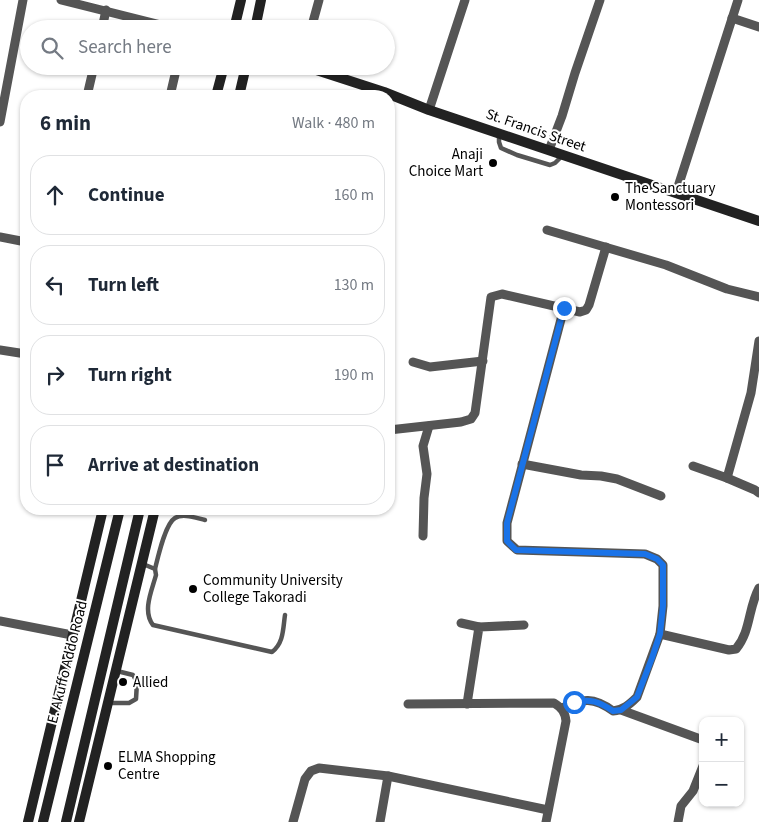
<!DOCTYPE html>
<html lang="en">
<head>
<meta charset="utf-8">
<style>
	:root { --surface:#fff; --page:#f2f2f3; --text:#1f2937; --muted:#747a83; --line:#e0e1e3 }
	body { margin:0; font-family:"Source Sans 3",sans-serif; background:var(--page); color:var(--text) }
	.controls { position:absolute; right:15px; bottom:15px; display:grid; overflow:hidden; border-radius:10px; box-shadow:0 1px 4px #0004 }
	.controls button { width:45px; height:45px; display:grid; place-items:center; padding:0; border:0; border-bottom:1px solid var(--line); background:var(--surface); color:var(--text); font:25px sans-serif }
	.stop { position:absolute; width:15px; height:15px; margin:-11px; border:4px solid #1a73e8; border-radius:50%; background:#fff }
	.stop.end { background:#1a73e8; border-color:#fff; box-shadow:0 1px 5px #0008 }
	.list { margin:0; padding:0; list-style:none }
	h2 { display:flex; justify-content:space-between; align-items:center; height:65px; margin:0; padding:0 20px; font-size:21px }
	h2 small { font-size:16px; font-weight:400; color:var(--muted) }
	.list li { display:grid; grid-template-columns:32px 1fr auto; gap:15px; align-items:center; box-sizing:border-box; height:80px; margin:0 10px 10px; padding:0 10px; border:1px solid var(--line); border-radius:20px }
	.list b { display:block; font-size:19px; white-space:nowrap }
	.list em { font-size:16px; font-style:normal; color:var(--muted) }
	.icon { flex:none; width:28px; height:28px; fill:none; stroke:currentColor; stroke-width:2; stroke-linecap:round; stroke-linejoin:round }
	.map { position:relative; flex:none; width:759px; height:822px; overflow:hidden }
	.search { position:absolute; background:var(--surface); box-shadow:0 1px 4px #0004; left:20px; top:20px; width:375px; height:55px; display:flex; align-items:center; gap:12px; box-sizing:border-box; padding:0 18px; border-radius:28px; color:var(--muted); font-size:19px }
	.panel { position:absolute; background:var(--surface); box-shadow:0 1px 4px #0004; left:20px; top:90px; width:375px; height:425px; border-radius:20px }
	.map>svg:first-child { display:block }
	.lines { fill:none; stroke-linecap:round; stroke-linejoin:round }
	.lane { stroke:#555; stroke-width:4.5 }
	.street { stroke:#555; stroke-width:9 }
	.secondary { stroke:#222; stroke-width:10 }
	.route { stroke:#1a73e8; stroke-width:6 }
	.poi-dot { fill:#000; stroke:#fff; stroke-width:2 }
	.labels { text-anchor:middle; stroke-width:4; stroke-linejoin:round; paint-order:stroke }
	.street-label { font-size:15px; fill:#000; stroke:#fff }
	.poi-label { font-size:15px; fill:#000; stroke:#fff; text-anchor:start }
</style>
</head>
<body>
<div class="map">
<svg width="759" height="822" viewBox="0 0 759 822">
	<rect width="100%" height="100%" fill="#fff"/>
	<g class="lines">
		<!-- lane -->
		<g class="lane">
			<path d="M499 135V142L501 148 517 155 550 165 555 163 563 155"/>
			<path d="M143 564 155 569 156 575C152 590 142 611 153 625L272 652C284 643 283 628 285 615"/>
			<path d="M155 569C158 557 165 524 175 518 183 513 196 518 205 520"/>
			<path d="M109 703H129L136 699 137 682 133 675 117 671"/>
		</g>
		<!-- street -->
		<g class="street">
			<path d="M61 0 177 29"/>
			<path d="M732 18 759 27"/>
			<path d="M102 29 106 10"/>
			<path d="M311 29 319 0"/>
			<path d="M87 96 94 66"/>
			<path d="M170 96 177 66"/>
			<path d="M429 110 465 0"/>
			<path d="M0 122 23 0"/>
			<path d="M549 150 562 116 575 73 600 0"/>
			<path d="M676 193 738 0"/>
			<path d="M547 230 666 265 727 289 759 297"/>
			<path d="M0 237 26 242"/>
			<path d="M0 350 26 354"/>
			<path d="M413 362 430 367 483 361"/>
			<path d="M389 430 461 422 471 419 475 413 491 297 502 294 580 312 586 310 589 305 606 247"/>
			<path d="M522 464 581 475 601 476 617 479 661 496"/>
			<path d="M693 466 727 478 751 393 759 341"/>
			<path d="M727 478 755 490 759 493"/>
			<path d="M423 536 424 498 427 474 423 446 429 426"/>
			<path d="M0 621 72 635"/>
			<path d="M461 623 479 627"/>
			<path d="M660 634 729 650 736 649C751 631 748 608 759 588"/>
			<path d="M408 704 554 703C562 708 565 712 566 721L546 822"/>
			<path d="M467 704 479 627 524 625"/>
			<path d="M562 708C582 698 594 697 613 711 623 710 629 705 637 697L660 634 663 606V565L657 559 645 554 517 550 507 541V523L564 308"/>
			<path d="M621 710 703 740"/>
			<path d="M293 822 305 779 311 771 319 768 388 776 548 810"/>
			<path d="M380 822 388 776"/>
			<path d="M678 822 681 806 693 791 703 766"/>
		</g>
		<!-- secondary -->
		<g class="secondary">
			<path d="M234 29 241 0"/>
			<path d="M255 29 261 0"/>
			<path d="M304 66 384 92 429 110 759 221"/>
			<path d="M216 96 224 66"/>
			<path d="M239 96 246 66"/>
			<path d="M28 822 103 509"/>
			<path d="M43 822 120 509"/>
			<path d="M66 822 140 509"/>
			<path d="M79 822 155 509"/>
		</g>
	</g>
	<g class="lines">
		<!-- route -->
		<path class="route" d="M564 308 507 523V541L516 550 645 554 657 559 663 565V606L660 634 652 658 637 697 621 710 613 711C598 701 591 699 574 702"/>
	</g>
	<!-- markers -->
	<g class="poi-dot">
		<circle cx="493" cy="163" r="5"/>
		<circle cx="615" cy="197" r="5"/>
		<circle cx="193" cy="589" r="5"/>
		<circle cx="123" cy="682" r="5"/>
		<circle cx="108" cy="766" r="5"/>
	</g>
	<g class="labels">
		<!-- street labels -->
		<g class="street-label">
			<text transform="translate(536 130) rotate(19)" y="5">St. Francis Street</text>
			<text transform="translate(67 662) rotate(-76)" y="5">E. Akuffo Addo Road</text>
		</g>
		<!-- poi labels -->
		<g class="poi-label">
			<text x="483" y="159" text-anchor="end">Anaji<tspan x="483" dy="17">Choice Mart</tspan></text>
			<text x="625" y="193">The Sanctuary<tspan x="625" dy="17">Montessori</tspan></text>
			<text x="203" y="585">Community University<tspan x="203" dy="17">College Takoradi</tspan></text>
			<text x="133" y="687">Allied</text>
			<text x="118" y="762">ELMA Shopping<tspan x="118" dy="17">Centre</tspan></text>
		</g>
	</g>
</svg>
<div class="controls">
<button>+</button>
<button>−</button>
</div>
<div class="stop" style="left:574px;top:702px"></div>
<div class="stop end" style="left:564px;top:308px"></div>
<div class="search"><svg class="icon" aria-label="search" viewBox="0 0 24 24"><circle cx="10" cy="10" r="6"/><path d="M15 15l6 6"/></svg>Search here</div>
<section class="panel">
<h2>6 min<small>Walk · 480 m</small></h2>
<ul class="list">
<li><svg class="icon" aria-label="ahead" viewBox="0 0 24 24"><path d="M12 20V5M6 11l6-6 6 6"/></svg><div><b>Continue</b></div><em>160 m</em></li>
<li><svg class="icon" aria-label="left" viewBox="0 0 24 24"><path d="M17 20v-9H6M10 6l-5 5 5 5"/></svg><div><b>Turn left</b></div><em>130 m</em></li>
<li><svg class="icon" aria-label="right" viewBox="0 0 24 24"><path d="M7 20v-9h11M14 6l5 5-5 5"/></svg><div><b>Turn right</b></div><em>190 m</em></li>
<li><svg class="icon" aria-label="arrive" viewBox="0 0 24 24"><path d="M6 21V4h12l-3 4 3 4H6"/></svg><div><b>Arrive at destination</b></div></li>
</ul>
</section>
</div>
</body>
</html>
